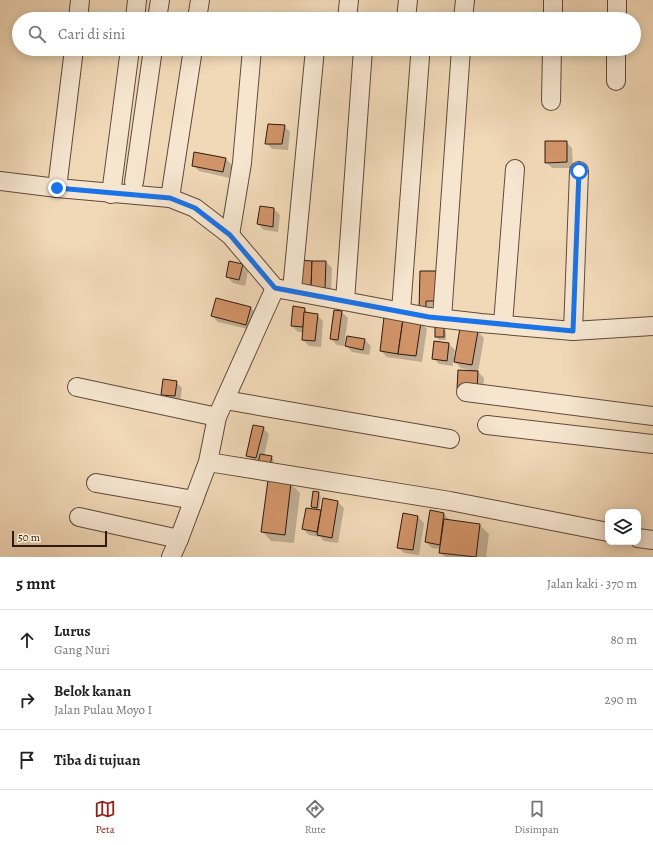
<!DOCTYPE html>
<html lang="id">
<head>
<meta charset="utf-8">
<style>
	:root { --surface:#fff; --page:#f6f6f6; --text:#222; --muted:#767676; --line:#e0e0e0; --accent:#8f2418 }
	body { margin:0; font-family:Alegreya,serif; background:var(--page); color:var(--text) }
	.controls { position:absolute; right:12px; bottom:12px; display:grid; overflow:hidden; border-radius:8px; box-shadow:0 2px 10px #0003 }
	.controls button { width:36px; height:36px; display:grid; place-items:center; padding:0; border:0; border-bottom:1px solid var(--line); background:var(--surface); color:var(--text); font:20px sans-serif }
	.scale { position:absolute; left:12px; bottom:10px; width:95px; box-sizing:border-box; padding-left:4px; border:2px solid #2e1a10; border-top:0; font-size:11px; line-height:14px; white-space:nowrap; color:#2e1a10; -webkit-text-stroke:3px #f6e6d0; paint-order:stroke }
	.stop { position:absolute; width:12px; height:12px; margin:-9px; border:3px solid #1a73e8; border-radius:50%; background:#fff }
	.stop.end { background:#1a73e8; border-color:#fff; box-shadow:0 1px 4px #0008 }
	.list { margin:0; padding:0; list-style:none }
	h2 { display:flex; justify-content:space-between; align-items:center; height:52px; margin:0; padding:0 16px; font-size:17px }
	h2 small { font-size:13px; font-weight:400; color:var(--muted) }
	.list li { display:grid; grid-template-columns:26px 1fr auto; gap:12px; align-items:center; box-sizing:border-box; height:60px; padding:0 16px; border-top:1px solid var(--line) }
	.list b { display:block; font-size:15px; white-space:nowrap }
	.list p { margin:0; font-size:13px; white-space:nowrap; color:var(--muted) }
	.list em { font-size:13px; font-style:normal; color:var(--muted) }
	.icon { flex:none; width:22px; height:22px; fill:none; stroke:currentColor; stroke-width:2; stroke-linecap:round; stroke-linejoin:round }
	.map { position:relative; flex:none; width:653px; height:557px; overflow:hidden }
	.search { position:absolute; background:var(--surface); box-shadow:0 2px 10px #0003; left:12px; right:12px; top:12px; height:44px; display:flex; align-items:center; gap:10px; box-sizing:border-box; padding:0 14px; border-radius:22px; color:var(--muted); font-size:15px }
	.sheet { height:232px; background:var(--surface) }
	nav { display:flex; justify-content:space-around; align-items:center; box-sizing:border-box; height:56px; border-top:1px solid var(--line); background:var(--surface); font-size:11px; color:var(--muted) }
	nav a { display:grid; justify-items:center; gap:2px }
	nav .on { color:var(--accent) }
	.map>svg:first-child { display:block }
	.shadow { fill:#0003 }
	.building { fill:#d19368; stroke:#2e1a10 }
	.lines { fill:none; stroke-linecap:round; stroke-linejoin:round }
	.minor-casing { stroke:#5f4a3a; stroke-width:20 }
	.minor { stroke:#f6e6d0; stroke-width:18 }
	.route { stroke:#1a73e8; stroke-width:5 }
</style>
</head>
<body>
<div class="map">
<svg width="653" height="557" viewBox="0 0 653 557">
	<rect width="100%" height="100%" fill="#f1d8b7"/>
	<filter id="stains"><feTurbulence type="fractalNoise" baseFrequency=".005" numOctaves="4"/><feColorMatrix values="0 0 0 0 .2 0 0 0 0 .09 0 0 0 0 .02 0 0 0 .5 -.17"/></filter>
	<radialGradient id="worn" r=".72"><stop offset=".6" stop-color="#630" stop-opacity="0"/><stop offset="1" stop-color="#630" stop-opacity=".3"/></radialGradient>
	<!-- shadow -->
	<g class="shadow">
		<path d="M284 126 290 132 288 150 272 149 266 143Z"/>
		<path d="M566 142 572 148 573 168H552L546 162Z"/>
		<path d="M226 159 232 165 229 178 199 171 193 165Z"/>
		<path d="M274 209 280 215 278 232 264 230 258 224Z"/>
		<path d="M301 261 326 262 332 268 331 294 306 293Z"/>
		<path d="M242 265 248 271 245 286 233 283 227 277Z"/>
		<path d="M421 272 444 307 432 306V316H426Z"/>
		<path d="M251 308 257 314 252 330 218 322 212 316Z"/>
		<path d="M305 309 309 314 317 315 323 321 321 347 309 346 303 340V332H298L292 326Z"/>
		<path d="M335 311 342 312 348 318 344 346 337 345 331 339Z"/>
		<path d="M421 323 427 329 422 362 387 357 381 351Z"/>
		<path d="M443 328 446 331V340H439L436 337Z"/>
		<path d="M461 329 478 332 484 338 478 372 461 368 453 360V366L439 364 433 358 449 344 455 350 454 357H455Z"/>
		<path d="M365 340 371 346 369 355 352 352 346 346Z"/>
		<path d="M478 372 484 378 483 396 458 388Z"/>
		<path d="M176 382 182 388 180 402 168 400 162 394Z"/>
		<path d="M263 428 269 434 264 456 271 457 274 460 271 472 253 461 247 455Z"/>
		<path d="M291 484 300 493 294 543 271 541 262 531Z"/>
		<path d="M318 493 321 496 319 511H322L338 502 344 508 338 543 324 541 320 537 309 535 303 529 316 510 312 507Z"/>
		<path d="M430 512 444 514 450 521 480 525 489 534 486 557H445L440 552 441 549 432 548 426 542Z"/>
		<path d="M418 517 424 523 419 555 404 553 398 547Z"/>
	</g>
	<!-- building -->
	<g class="building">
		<path d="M268 124 285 125 282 144H265Z"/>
		<path d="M545 141H567V162L545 163Z"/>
		<path d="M194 152 226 158 223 172 192 166Z"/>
		<path d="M260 206 274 208 273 227 257 224Z"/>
		<path d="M300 260 312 261 311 288 299 287Z"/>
		<path d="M229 261 243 264 239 280 226 277Z"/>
		<path d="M312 261H326L325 288H311Z"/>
		<path d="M420 271H439L438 301H426V310H419Z"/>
		<path d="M216 298 251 307 246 325 211 316Z"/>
		<path d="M293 306 305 308 303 327 291 326Z"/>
		<path d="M334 310 342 311 338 340 330 339Z"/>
		<path d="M304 312 318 314 315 341 302 340Z"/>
		<path d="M384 317 403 319 398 354 380 351Z"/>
		<path d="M403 319 421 322 416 356 398 354Z"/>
		<rect x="435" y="327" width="9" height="10"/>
		<path d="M460 328 478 331 472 365 454 362Z"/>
		<path d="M347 336 365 339 363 350 345 346Z"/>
		<path d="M434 341 449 343 447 361 432 359Z"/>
		<path d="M458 370 478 371 477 390 457 389Z"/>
		<path d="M163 379 177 381 175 396 161 395Z"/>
		<path d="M253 425 264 427 256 458 246 456Z"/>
		<path d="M260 454 272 456 269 470 257 468Z"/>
		<path d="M268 480 291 483 285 535 261 532Z"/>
		<path d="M313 491 319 492 317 508 311 507Z"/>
		<path d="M323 498 338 501 332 538 317 535Z"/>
		<path d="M306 508 321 510 317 532 302 529Z"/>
		<path d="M430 510 444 513 440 545 425 542Z"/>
		<path d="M403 513 418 516 413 550 397 548Z"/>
		<path d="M444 519 480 524 476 557 439 553Z"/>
	</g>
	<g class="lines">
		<!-- minor casing -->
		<g class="minor-casing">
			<g id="minor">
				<path d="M78 19 80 0"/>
				<path d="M135 19 137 0"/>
				<path d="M157 19 160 0"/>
				<path d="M197 19 200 0"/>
				<path d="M347 19 349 0"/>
				<path d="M406 19 408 0"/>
				<path d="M463 19 465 0"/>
				<path d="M553 19V0"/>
				<path d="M617 19V0"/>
				<path d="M616 81V49"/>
				<path d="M551 101 552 49"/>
				<path d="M0 181 57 188 170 198 195 208 230 235 275 288 429 317 481 323 573 331 653 326"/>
				<path d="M134 182 153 49"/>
				<path d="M57 188 74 49"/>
				<path d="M111 194 130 49"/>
				<path d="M170 198 193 49"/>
				<path d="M230 235 242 163 252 49"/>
				<path d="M292 290 315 49"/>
				<path d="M345 301 363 49"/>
				<path d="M401 311 420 57"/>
				<path d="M442 318 461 49"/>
				<path d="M503 324 515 169"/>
				<path d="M573 331 579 171"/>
				<path d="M77 387 217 417"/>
				<path d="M466 392 653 416"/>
				<path d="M225 400 450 439"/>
				<path d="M487 425 653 444"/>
				<path d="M208 462 450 501 608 532"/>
				<path d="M96 483 194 500"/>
				<path d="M79 517 179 539"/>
				<path d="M638 538 653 540"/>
				<path d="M171 557 179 539 208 462 217 417 275 288"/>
			</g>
		</g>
		<!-- minor -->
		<use href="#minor" class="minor"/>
	</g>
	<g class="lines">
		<!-- route -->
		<path class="route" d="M57 188 170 198 195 208 230 235 275 288 429 317 573 331 579 171"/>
	</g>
	<rect width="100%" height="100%" filter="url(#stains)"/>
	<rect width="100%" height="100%" fill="url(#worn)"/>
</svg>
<div class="controls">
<button><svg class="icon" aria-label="layers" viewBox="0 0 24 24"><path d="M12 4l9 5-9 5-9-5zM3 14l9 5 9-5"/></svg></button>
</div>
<div class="scale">50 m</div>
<div class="stop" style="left:579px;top:171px"></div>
<div class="stop end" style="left:57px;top:188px"></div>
<div class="search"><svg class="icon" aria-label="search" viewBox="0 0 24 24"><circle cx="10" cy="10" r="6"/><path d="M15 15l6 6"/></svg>Cari di sini</div>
</div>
<section class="sheet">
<h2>5 mnt<small>Jalan kaki · 370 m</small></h2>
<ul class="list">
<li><svg class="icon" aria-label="ahead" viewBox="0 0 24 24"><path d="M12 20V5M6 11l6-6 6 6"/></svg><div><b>Lurus</b><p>Gang Nuri</p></div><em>80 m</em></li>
<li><svg class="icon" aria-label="right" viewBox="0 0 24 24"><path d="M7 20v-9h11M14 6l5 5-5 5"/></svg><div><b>Belok kanan</b><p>Jalan Pulau Moyo I</p></div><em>290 m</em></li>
<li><svg class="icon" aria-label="arrive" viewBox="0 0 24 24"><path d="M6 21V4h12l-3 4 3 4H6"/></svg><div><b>Tiba di tujuan</b></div></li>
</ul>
</section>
<nav>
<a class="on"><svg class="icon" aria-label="map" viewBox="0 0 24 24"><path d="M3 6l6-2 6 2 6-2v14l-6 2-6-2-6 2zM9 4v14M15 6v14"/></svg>Peta</a>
<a><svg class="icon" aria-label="directions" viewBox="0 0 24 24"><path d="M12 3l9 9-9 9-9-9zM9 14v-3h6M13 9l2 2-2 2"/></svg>Rute</a>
<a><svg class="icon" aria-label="saved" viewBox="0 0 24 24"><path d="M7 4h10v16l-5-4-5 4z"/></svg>Disimpan</a>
</nav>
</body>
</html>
